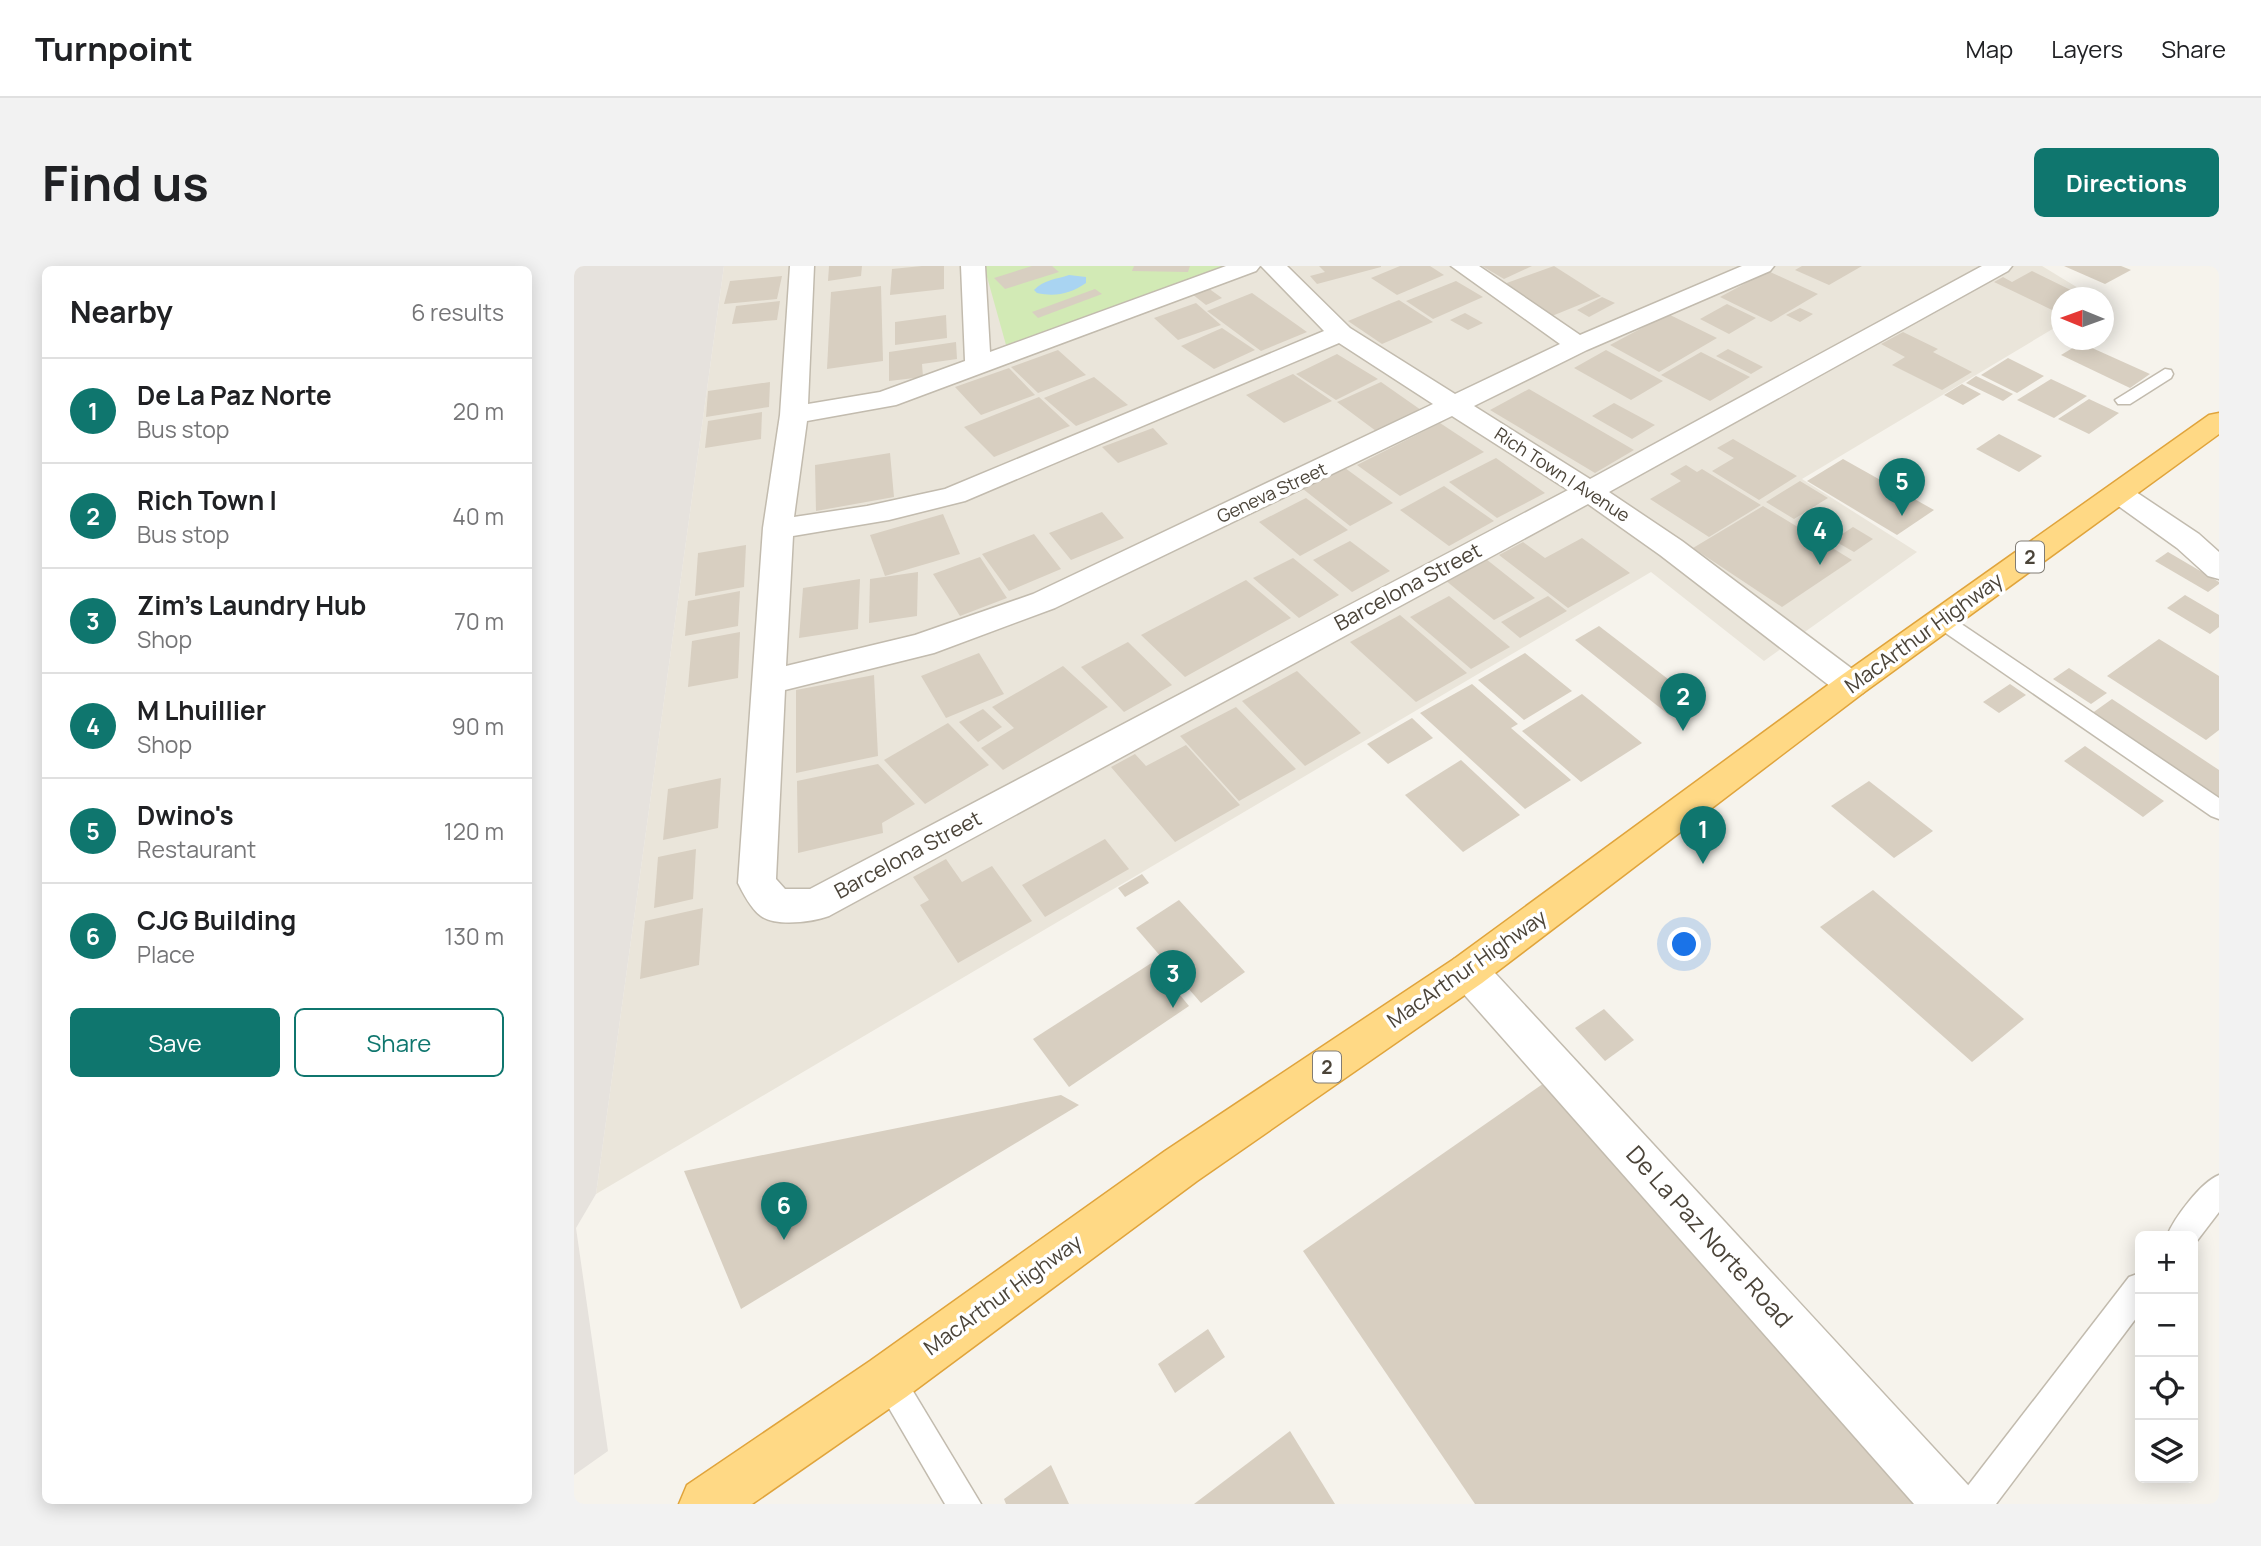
<!DOCTYPE html>
<html lang="en">
<head>
<meta charset="utf-8">
<style>
	:root { --surface:#fff; --page:#f2f2f2; --text:#202124; --muted:#757577; --line:#e0e0e0; --accent:#0f766e }
	body { margin:0; font-family:Manrope,sans-serif; background:var(--page); color:var(--text) }
	.controls { position:absolute; right:21px; bottom:21px; display:grid; overflow:hidden; border-radius:10px; box-shadow:0 4px 18px #0003 }
	.controls button { width:63px; height:63px; display:grid; place-items:center; padding:0; border:0; border-bottom:2px solid var(--line); background:var(--surface); color:var(--text); font:35px sans-serif }
	.compass { position:absolute; left:1477px; top:21px; width:63px; height:63px; border-radius:50%; background:var(--surface); box-shadow:0 4px 18px #0003; rotate:271deg }
	.you { position:absolute; left:1111px; top:679px; width:24px; height:24px; margin:-18px; border:5px solid #fff; border-radius:50%; background:#1a73e8; box-shadow:0 0 0 10px #1a73e833 }
	.badge { display:grid; place-items:center; width:46px; height:46px; border-radius:50%; background:var(--accent); color:#fff; font-size:23px; font-weight:700 }
	.pin { position:absolute; translate:-50% -58px; filter:drop-shadow(0 2px 4px #0008) }
	.pin::after { content:''; position:absolute; top:37px; width:24px; height:21px; background:inherit; clip-path:polygon(0 0,100% 0,50% 100%) }
	.list { margin:0; padding:0; list-style:none }
	h2 { display:flex; justify-content:space-between; align-items:center; height:91px; margin:0; padding:0 28px; font-size:30px }
	h2 small { font-size:23px; font-weight:400; color:var(--muted) }
	.list li { display:grid; grid-template-columns:46px 1fr auto; gap:21px; align-items:center; box-sizing:border-box; height:105px; padding:0 28px; border-top:2px solid var(--line) }
	.list b { display:block; font-size:26px; white-space:nowrap }
	.list p { margin:0; font-size:23px; white-space:nowrap; color:var(--muted) }
	.list em { font-size:23px; font-style:normal; color:var(--muted) }
	.actions { display:flex; gap:14px; padding:21px 28px }
	.actions a { flex:1; padding:16px 0; border:2px solid var(--accent); border-radius:10px; text-align:center; font-size:24px; color:var(--accent) }
	.actions .main { background:var(--accent); color:#fff }
	.icon { flex:none; width:38px; height:38px; fill:none; stroke:currentColor; stroke-width:2; stroke-linecap:round; stroke-linejoin:round }
	.map { position:relative; flex:none; width:1645px; height:1238px; overflow:hidden; border-radius:10px }
	header { display:flex; align-items:center; gap:42px; box-sizing:border-box; height:98px; padding:0 35px; background:var(--surface); border-bottom:2px solid var(--line) }
	header strong { font-size:33px }
	nav { display:flex; gap:38px; margin-inline-start:auto; font-size:24px }
	.intro { display:flex; align-items:center; justify-content:space-between; box-sizing:border-box; height:168px; padding:0 42px }
	h1 { margin:0; font-size:49px }
	.button { padding:18px 32px; border-radius:10px; background:var(--accent); color:#fff; font-size:24px; font-weight:700 }
	main { display:flex; gap:42px; padding:0 42px }
	aside { flex:1; background:var(--surface); border-radius:10px; box-shadow:0 4px 18px #0003 }
	.map>svg:first-child { display:block }
	.residential { fill:#eae5da }
	.industrial { fill:#e6e2dd }
	.green { fill:#d2eab5 }
	.water { fill:#a9d4f2 }
	.building { fill:#d8cfc1 }
	.lines { fill:none; stroke-linecap:round; stroke-linejoin:round }
	.service-casing { stroke:#c2bbae; stroke-width:3 }
	.minor-casing { stroke:#c2bbae; stroke-width:3 }
	.tertiary-casing { stroke:#c2bbae; stroke-width:3 }
	.trunk-casing { stroke:#e0a43c; stroke-width:3 }
	.service { fill:#fff; fill-rule:evenodd }
	.minor { fill:#fff; fill-rule:evenodd }
	.tertiary { fill:#fff; fill-rule:evenodd }
	.trunk { fill:#ffd985; fill-rule:evenodd }
	.labels { text-anchor:middle; stroke-width:7; stroke-linejoin:round; paint-order:stroke }
	.far-street-label { font-size:18px; fill:#4b4439; stroke:#fff }
	.shield { fill:#fff; stroke:#817c74; stroke-width:2 }
	.shield-label { font-size:19px; font-weight:bold; fill:#4b4439 }
	.street-label { font-size:21px; fill:#4b4439; stroke:#fff }
	.near-street-label { font-size:24px; fill:#4b4439; stroke:#fff }
</style>
</head>
<body>
<header>
<strong>Turnpoint</strong>
<nav><a>Map</a><a>Layers</a><a>Share</a></nav>
</header>
<div class="intro"><h1>Find us</h1><a class="button">Directions</a></div>
<main>
<aside>
<h2>Nearby<small>6 results</small></h2>
<ul class="list">
<li><span class="badge">1</span><div><b>De La Paz Norte</b><p>Bus stop</p></div><em>20 m</em></li>
<li><span class="badge">2</span><div><b>Rich Town I</b><p>Bus stop</p></div><em>40 m</em></li>
<li><span class="badge">3</span><div><b>Zim's Laundry Hub</b><p>Shop</p></div><em>70 m</em></li>
<li><span class="badge">4</span><div><b>M Lhuillier</b><p>Shop</p></div><em>90 m</em></li>
<li><span class="badge">5</span><div><b>Dwino's</b><p>Restaurant</p></div><em>120 m</em></li>
<li><span class="badge">6</span><div><b>CJG Building</b><p>Place</p></div><em>130 m</em></li>
</ul>
<div class="actions"><a class="main">Save</a><a>Share</a></div>
</aside>
<div class="map">
<svg width="1645" height="1238" viewBox="0 0 1645 1238">
	<rect width="100%" height="100%" fill="#f6f3ec"/>
	<!-- residential -->
	<path class="residential" d="M150 0H1468L1519 31 1488 32 1487 58 1228 213 1343 286 1190 395 1077 306 22 928Z"/>
	<!-- industrial -->
	<path class="industrial" d="M0 0H150L22 928 2 962 34 1185 0 1209Z"/>
	<!-- green -->
	<path class="green" d="M410 0H658L432 79Z"/>
	<!-- water -->
	<path class="water" d="M495 9 512 11V17C496 28 481 31 463 27L460 24C469 14 483 13 495 9Z"/>
	<!-- building -->
	<g class="building">
		<path d="M255 0H288L287 10 254 15Z"/>
		<path d="M348 0H370V23L316 29 318 3Z"/>
		<path d="M458 0H478L485 6 431 23 420 12Z"/>
		<path d="M560 0H616L614 6 558 5Z"/>
		<path d="M745 0H807V1L743 18 736 10 751 6Z"/>
		<path d="M826 0H856L870 9 823 29 797 12Z"/>
		<path d="M908 0H958L930 13Z"/>
		<path d="M980 0 1027 30 978 50 930 18Z"/>
		<path d="M1228 0H1288L1255 19 1221 4Z"/>
		<path d="M1490 0H1547L1557 4 1531 18Z"/>
		<path d="M1194 5 1244 28 1197 56 1146 31Z"/>
		<path d="M1458 5 1513 32H1488V39L1478 44 1420 16 1429 11 1438 16Z"/>
		<path d="M208 10 203 33 150 38 156 15Z"/>
		<path d="M882 15 909 31 859 53 832 35Z"/>
		<path d="M307 20 309 95 253 103 257 26Z"/>
		<path d="M634 22 648 32 632 39 618 28Z"/>
		<path d="M521 23 528 28 464 52 458 46Z"/>
		<path d="M678 27 733 66 687 85 633 45Z"/>
		<path d="M1028 31 1041 37 1015 51 1003 44Z"/>
		<path d="M825 34 859 56 808 78 774 55Z"/>
		<path d="M206 35 203 54 158 58 162 40Z"/>
		<path d="M622 37 647 59 604 74 580 52Z"/>
		<path d="M1153 38 1182 52 1155 68 1126 53Z"/>
		<path d="M1226 42 1239 48 1226 56 1212 49Z"/>
		<path d="M891 47 909 57 894 64 876 54Z"/>
		<path d="M1094 48 1143 72 1085 106 1036 79Z"/>
		<path d="M372 49 373 72 321 79V56Z"/>
		<path d="M648 62 681 84 640 103 607 80Z"/>
		<path d="M1329 66 1364 83 1359 86 1398 106 1368 124 1318 99 1331 91 1307 78Z"/>
		<path d="M382 76 383 93 348 98 349 111 315 115V86Z"/>
		<path d="M1507 77 1576 108 1556 122 1487 89Z"/>
		<path d="M1154 83 1189 101 1177 108 1142 90Z"/>
		<path d="M484 84 512 109 464 127 437 101Z"/>
		<path d="M1032 84 1089 115 1057 134 1000 102Z"/>
		<path d="M1127 86 1176 111 1136 135 1087 109Z"/>
		<path d="M763 88 804 113 762 134 722 108Z"/>
		<path d="M1434 92 1470 110 1443 127 1407 109Z"/>
		<path d="M435 102 461 129 407 149 381 121Z"/>
		<path d="M719 108 758 135 710 157 672 129Z"/>
		<path d="M1402 110 1439 128 1429 135 1392 117Z"/>
		<path d="M520 111 554 139 502 160 470 132Z"/>
		<path d="M1477 113 1513 130 1480 152 1443 134Z"/>
		<path d="M196 116 195 141 132 151 134 125Z"/>
		<path d="M807 116 847 144 802 165 763 136Z"/>
		<path d="M1388 118 1407 128 1389 139 1370 129Z"/>
		<path d="M955 123 1060 184 1021 207 916 144Z"/>
		<path d="M465 131 496 160 420 191 390 161Z"/>
		<path d="M1515 133 1545 147 1515 168 1484 153Z"/>
		<path d="M1040 137 1081 159 1058 173 1018 150Z"/>
		<path d="M188 146 187 173 131 182 134 155Z"/>
		<path d="M866 157 910 186 826 230 783 199Z"/>
		<path d="M579 162 594 178 544 197 528 181Z"/>
		<path d="M1425 168 1468 190 1445 206 1402 183Z"/>
		<path d="M1159 173 1223 210 1185 234 1138 205 1160 192 1143 182Z"/>
		<path d="M316 187 320 231 242 245 241 199Z"/>
		<path d="M922 192 971 227 923 252 875 216Z"/>
		<path d="M1269 193 1360 244 1323 269 1233 215Z"/>
		<path d="M1112 199 1123 206 1128 203 1187 239 1135 271 1076 233 1107 215 1096 208Z"/>
		<path d="M771 202 819 237 776 260 729 223Z"/>
		<path d="M1226 215 1254 232 1220 253 1192 236Z"/>
		<path d="M870 220 920 255 875 280 826 244Z"/>
		<path d="M732 232 774 264 726 290 685 256Z"/>
		<path d="M1189 240 1278 294 1208 341 1119 282Z"/>
		<path d="M528 246 550 272 497 294 475 267Z"/>
		<path d="M369 248 386 288 311 310 296 269Z"/>
		<path d="M1247 251 1266 263 1251 273 1231 261Z"/>
		<path d="M1279 261 1299 273 1280 286 1259 274Z"/>
		<path d="M460 268 487 303 435 325 408 288Z"/>
		<path d="M1008 272 1056 307 994 342 925 289 949 276 971 292Z"/>
		<path d="M776 275 816 305 778 326 739 294Z"/>
		<path d="M172 279 170 321 121 330 124 287Z"/>
		<path d="M1594 286 1645 316V318L1634 326 1581 295Z"/>
		<path d="M406 291 433 332 386 350 359 308Z"/>
		<path d="M719 292 765 329 725 352 679 312Z"/>
		<path d="M912 293 961 332 920 354 871 314Z"/>
		<path d="M344 306 343 350 295 357 296 313Z"/>
		<path d="M286 313 284 363 225 372 229 322Z"/>
		<path d="M672 314 717 352 611 411 567 369Z"/>
		<path d="M166 325 164 360 111 370 114 335Z"/>
		<path d="M1611 329 1645 349V361L1636 368 1593 342Z"/>
		<path d="M875 330 936 381 897 403 836 351Z"/>
		<path d="M974 330 993 345 946 372 927 356Z"/>
		<path d="M826 349 893 407 842 436 776 376Z"/>
		<path d="M1025 360 1120 433 1095 449 1001 374Z"/>
		<path d="M166 366 164 412 114 421 118 375Z"/>
		<path d="M1585 373 1645 410V464L1632 474 1533 410Z"/>
		<path d="M554 376 598 419 550 446 507 401Z"/>
		<path d="M405 387 430 428 372 452 347 410Z"/>
		<path d="M951 387 998 425 950 454 904 414Z"/>
		<path d="M489 400 534 441 429 504 407 482 440 462 418 441Z"/>
		<path d="M1495 402 1533 427 1517 438 1479 413Z"/>
		<path d="M723 405 787 467 731 500 668 435Z"/>
		<path d="M300 409 304 490 222 507V424Z"/>
		<path d="M898 418 944 458 937 462 997 514 951 543 846 447Z"/>
		<path d="M1436 418 1452 429 1425 447 1409 436Z"/>
		<path d="M1008 428 1068 477 1007 516 948 465Z"/>
		<path d="M1538 433 1645 504V535L1517 448Z"/>
		<path d="M662 441 722 503 665 535 606 470Z"/>
		<path d="M409 443 428 461 404 476 385 456Z"/>
		<path d="M838 452 859 472 814 498 793 478Z"/>
		<path d="M374 457 415 499 351 538 310 494Z"/>
		<path d="M612 479 666 539 601 576 537 501 561 488 572 500Z"/>
		<path d="M1511 480 1590 535 1569 551 1490 495Z"/>
		<path d="M887 494 946 549 889 586 831 529Z"/>
		<path d="M304 498 341 538 308 557 309 567 224 587 223 515Z"/>
		<path d="M147 512 144 562 89 574 94 523Z"/>
		<path d="M1295 515 1359 565 1320 592 1257 540Z"/>
		<path d="M531 573 555 603 471 651 448 619Z"/>
		<path d="M122 583 119 633 80 642 84 591Z"/>
		<path d="M372 593 388 616 418 600 458 655 384 697 346 639 355 634 339 611Z"/>
		<path d="M568 608 575 617 551 631 544 622Z"/>
		<path d="M1299 624 1450 753 1398 796 1246 661Z"/>
		<path d="M605 634 671 706 627 737 562 662Z"/>
		<path d="M129 642 125 699 66 713 71 655Z"/>
		<path d="M579 696 615 740 495 821 459 773Z"/>
		<path d="M1030 743 1060 774 1031 795 1001 762Z"/>
		<path d="M973 815 1345 1238H901L729 985Z"/>
		<path d="M487 829 505 839 167 1043 110 905Z"/>
		<path d="M634 1063 651 1091 601 1127 584 1098Z"/>
		<path d="M716 1165 761 1238H620Z"/>
		<path d="M477 1199 495 1238H432L430 1233Z"/>
	</g>
	<g class="lines">
		<!-- service casing -->
		<g class="service-casing">
			<g id="service">
				<path d="M1591 103 1597 104 1599 108 1597 112 1556 138H1544L1541 134Z"/>
				<path d="M1367 347 1374 349 1645 532V553L1637 550 1360 359 1357 354 1360 349Z"/>
				<path d="M1645 909V946L1619 980V970H1593C1600 952 1627 916 1645 909Z"/>
				<path d="M1566 1007V1047L1422 1238H1384L1389 1226 1555 1011Z"/>
				<path d="M314 1097 325 1102 407 1238H371L298 1113 303 1102Z"/>
			</g>
		</g>
		<!-- minor casing -->
		<g class="minor-casing">
			<g id="minor">
				<path d="M216 0H240L234 138 306 126 391 95 387 0H411L416 86 652 0H686L682 5 322 139 233 155 220 251 293 240 371 223 750 65 687 0H713L776 62 881 128 986 78 877 0H905L1006 69 1168 0H1200L1196 5 1013 84 900 140 1016 213 1408 0H1438L1434 5 1035 226 1108 275 1289 411 1294 419 1289 427 1277 431 1265 427 1086 289 1014 238 255 650C238 656 203 661 187 650 177 643 169 627 164 617L189 262 206 149ZM765 77 859 138 459 328 341 369 212 400 219 270 315 254 391 235ZM878 150 994 224 236 623H211L202 613 211 424 360 387 481 342Z"/>
				<path d="M1546 219 1556 222 1625 268 1645 286V313L1634 310 1603 282 1536 234 1531 228 1536 222Z"/>
			</g>
		</g>
		<!-- tertiary casing -->
		<g class="tertiary-casing">
			<path id="tertiary" d="M894 688 908 693 1394 1219 1402 1238H1340L880 717 874 705 880 693Z"/>
		</g>
		<!-- trunk casing -->
		<g class="trunk-casing">
			<path id="trunk" d="M1645 147V168L1289 427 908 717 623 915 332 1131 178 1238H105L113 1219 296 1095 591 885 880 693 1265 411 1635 149Z"/>
		</g>
		<!-- service -->
		<use href="#service" class="service"/>
		<!-- minor -->
		<use href="#minor" class="minor"/>
		<!-- tertiary -->
		<use href="#tertiary" class="tertiary"/>
		<!-- trunk -->
		<use href="#trunk" class="trunk"/>
	</g>
	<g class="labels">
		<!-- far-street labels -->
		<g class="far-street-label">
			<text transform="translate(988 209) rotate(33)" y="6">Rich Town I Avenue</text>
			<text transform="translate(698 227) rotate(-25)" y="6">Geneva Street</text>
		</g>
		<!-- shield labels -->
		<g class="shield">
			<rect x="1442" y="275.5" width="28" height="31" rx="5"/>
			<rect x="739" y="785.5" width="28" height="31" rx="5"/>
		</g>
		<g class="shield-label">
			<text x="1456" y="298">2</text>
			<text x="753" y="808">2</text>
		</g>
		<!-- street labels -->
		<g class="street-label">
			<text transform="translate(834 321) rotate(-28)" y="7">Barcelona Street</text>
			<text transform="translate(1350 367) rotate(-36)" y="7">MacArthur Highway</text>
			<text transform="translate(334 589) rotate(-28)" y="7">Barcelona Street</text>
			<text transform="translate(893 703) rotate(-35)" y="7">MacArthur Highway</text>
			<text transform="translate(429 1029) rotate(-36)" y="7">MacArthur Highway</text>
		</g>
		<!-- near-street labels -->
		<g class="near-street-label">
			<text transform="translate(1135 971) rotate(48)" y="8">De La Paz Norte Road</text>
		</g>
	</g>
</svg>
<div class="controls">
<button>+</button>
<button>−</button>
<button><svg class="icon" aria-label="locate" viewBox="0 0 24 24"><circle cx="12" cy="12" r="6"/><path d="M12 2v4M12 18v4M2 12h4M18 12h4"/></svg></button>
<button><svg class="icon" aria-label="layers" viewBox="0 0 24 24"><path d="M12 4l9 5-9 5-9-5zM3 14l9 5 9-5"/></svg></button>
</div>
<svg class="compass" viewBox="-18 -18 36 36"><path d="M0-13l5 13h-10z" fill="#e53935"/><path d="M0 13l5-13h-10z" fill="#757577"/></svg>
<div class="you"></div>
<div class="pin badge" style="left:1129px;top:598px">1</div>
<div class="pin badge" style="left:1109px;top:465px">2</div>
<div class="pin badge" style="left:599px;top:742px">3</div>
<div class="pin badge" style="left:1246px;top:299px">4</div>
<div class="pin badge" style="left:1328px;top:250px">5</div>
<div class="pin badge" style="left:210px;top:974px">6</div>
</div>
</main>
</body>
</html>
